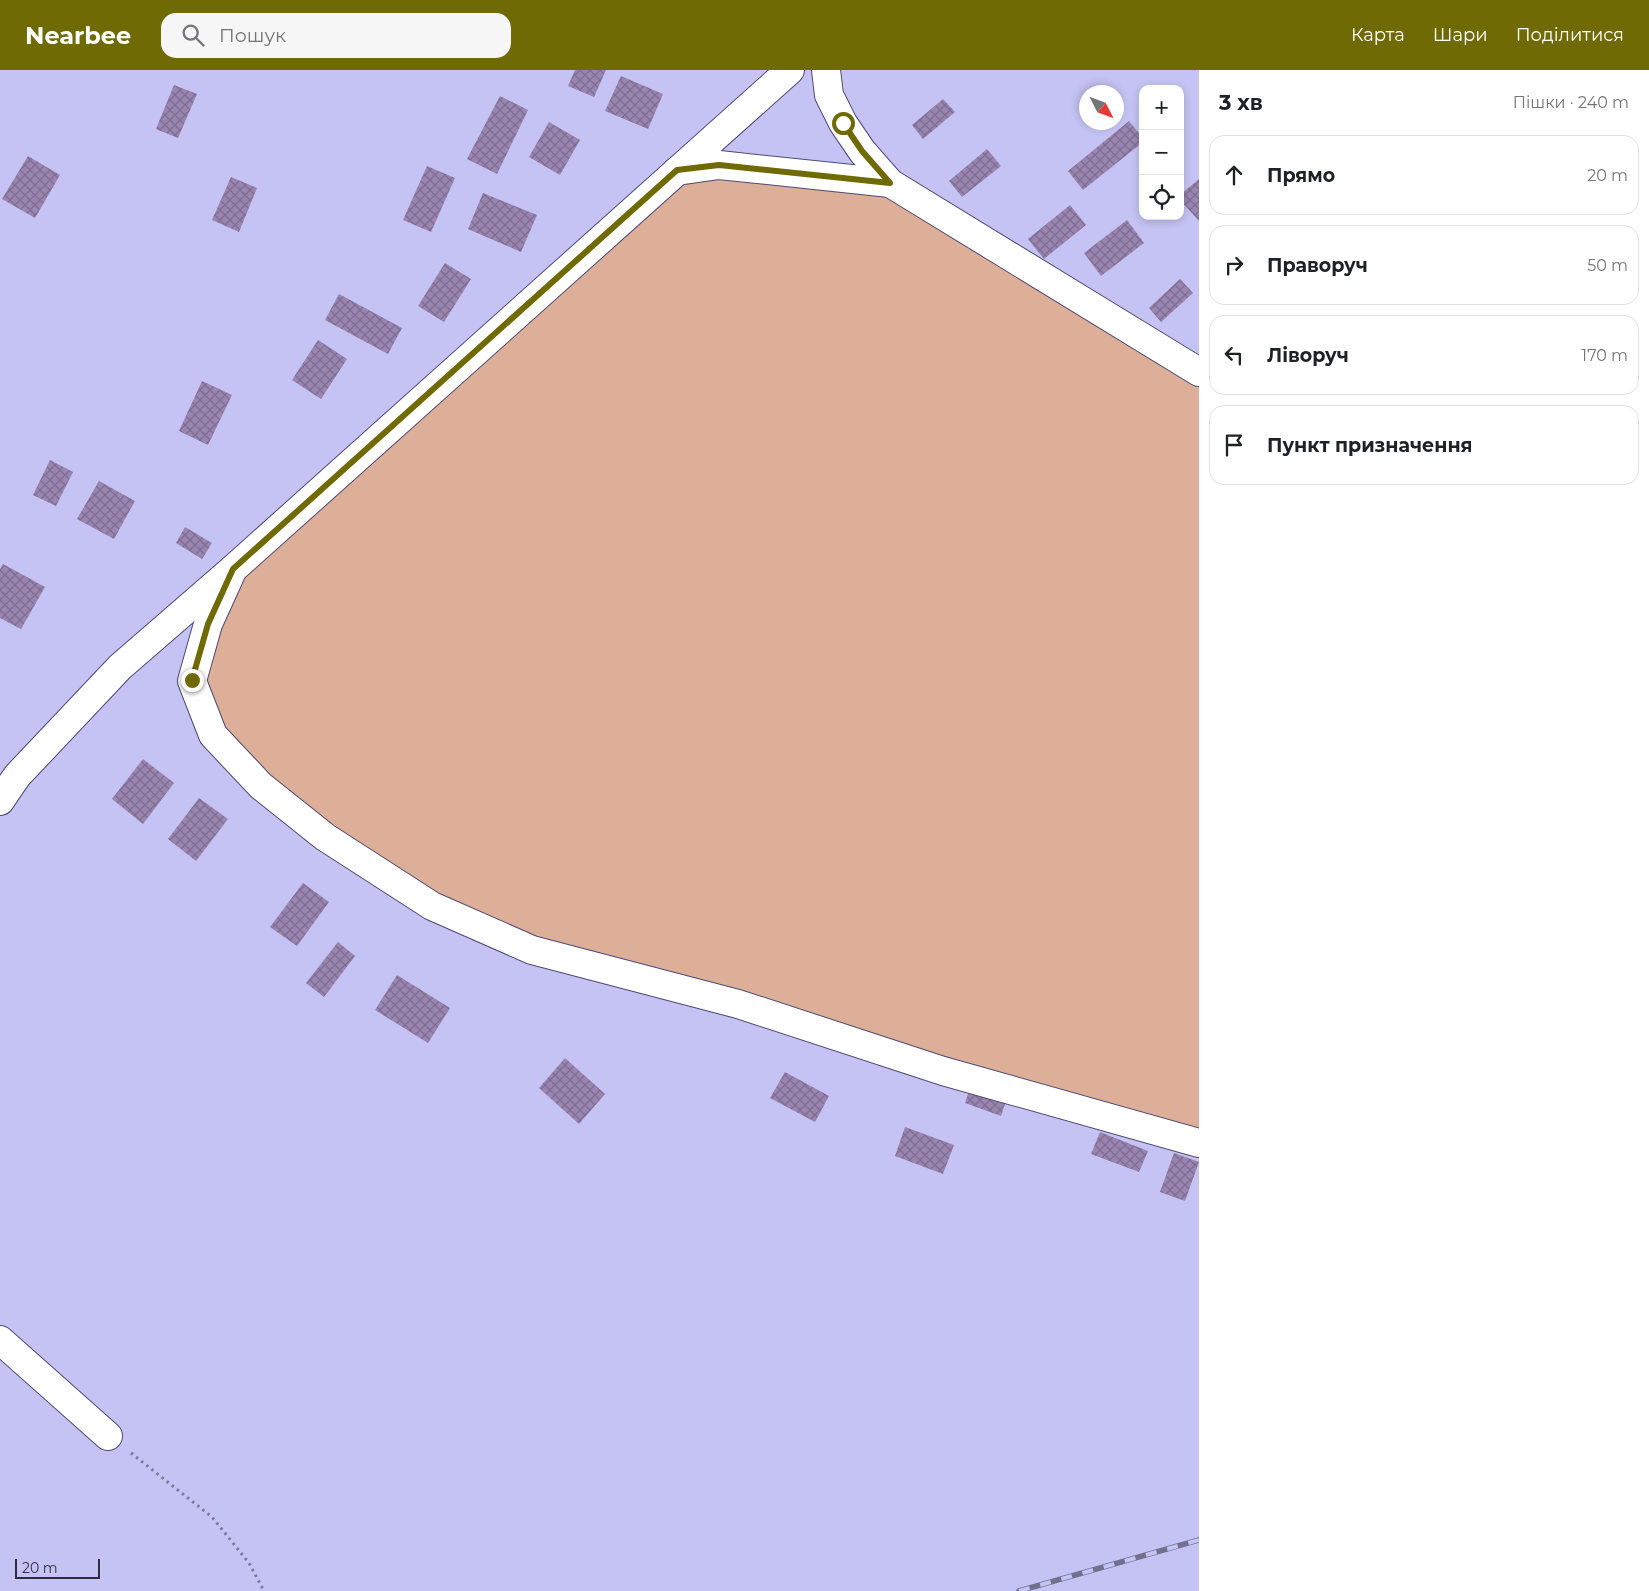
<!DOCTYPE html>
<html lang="uk">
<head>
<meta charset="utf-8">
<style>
	:root { --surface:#fff; --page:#f6f6f6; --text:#202124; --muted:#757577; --line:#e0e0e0; --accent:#6f6a03 }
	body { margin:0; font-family:Montserrat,sans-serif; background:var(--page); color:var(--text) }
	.controls { position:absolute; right:15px; top:15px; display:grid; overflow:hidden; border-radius:10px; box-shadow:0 2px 8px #0003 }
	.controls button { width:45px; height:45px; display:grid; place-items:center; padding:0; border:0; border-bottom:1px solid var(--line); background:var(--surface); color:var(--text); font:25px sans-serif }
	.compass { position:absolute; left:1079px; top:15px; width:45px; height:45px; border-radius:50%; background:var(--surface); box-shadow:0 2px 8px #0003; rotate:132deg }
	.scale { position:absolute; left:15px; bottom:12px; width:85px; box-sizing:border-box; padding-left:5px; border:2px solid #2e2e40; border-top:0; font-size:14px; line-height:18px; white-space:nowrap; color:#2e2e40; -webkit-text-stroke:4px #c5c3f3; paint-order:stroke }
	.stop { position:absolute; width:15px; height:15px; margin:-11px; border:4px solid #6f6a03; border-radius:50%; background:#fff }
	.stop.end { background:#6f6a03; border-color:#fff; box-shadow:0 1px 5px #0008 }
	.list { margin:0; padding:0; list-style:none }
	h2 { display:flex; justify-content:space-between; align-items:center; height:65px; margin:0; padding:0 20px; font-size:21px }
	h2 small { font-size:16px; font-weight:400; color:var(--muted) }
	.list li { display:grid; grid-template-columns:32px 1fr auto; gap:15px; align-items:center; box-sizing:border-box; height:80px; margin:0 10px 10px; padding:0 10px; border:1px solid var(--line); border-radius:15px }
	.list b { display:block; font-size:19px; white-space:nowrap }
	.list em { font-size:16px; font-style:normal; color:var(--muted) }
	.icon { flex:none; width:28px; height:28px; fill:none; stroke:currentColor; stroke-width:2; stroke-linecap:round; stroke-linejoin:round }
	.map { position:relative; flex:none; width:1199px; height:1521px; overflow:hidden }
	header { display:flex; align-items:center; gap:30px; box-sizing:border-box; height:70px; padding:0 25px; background:var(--accent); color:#fff }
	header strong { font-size:24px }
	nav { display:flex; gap:28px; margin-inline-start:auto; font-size:18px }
	.search { width:350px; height:45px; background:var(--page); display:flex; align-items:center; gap:12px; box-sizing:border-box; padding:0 18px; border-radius:15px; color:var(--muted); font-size:19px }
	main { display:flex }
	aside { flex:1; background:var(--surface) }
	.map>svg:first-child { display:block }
	.garden { fill:#ddae98 }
	.building { fill:url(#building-cross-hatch) }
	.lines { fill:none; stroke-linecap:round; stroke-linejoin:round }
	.minor-casing { stroke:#4d4a73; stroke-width:30 }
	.path { stroke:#7c7b9d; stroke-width:3; stroke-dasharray:2.5 4; stroke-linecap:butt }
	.minor { stroke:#fff; stroke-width:28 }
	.rail-casing { stroke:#71708f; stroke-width:5.5 }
	.rail { stroke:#c5c3f3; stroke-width:4; stroke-dasharray:11; stroke-linecap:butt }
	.route { stroke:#6f6a03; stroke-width:6 }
</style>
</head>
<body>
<header>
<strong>Nearbee</strong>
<div class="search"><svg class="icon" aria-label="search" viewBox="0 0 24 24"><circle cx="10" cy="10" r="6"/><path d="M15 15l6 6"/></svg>Пошук</div>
<nav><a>Карта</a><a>Шари</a><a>Поділитися</a></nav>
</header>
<main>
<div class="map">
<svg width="1199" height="1521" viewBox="0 0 1199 1521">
	<defs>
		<pattern id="building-cross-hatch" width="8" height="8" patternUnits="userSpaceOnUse" patternTransform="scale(1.25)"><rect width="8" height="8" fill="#9a85b0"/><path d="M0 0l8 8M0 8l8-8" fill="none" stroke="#7e6d91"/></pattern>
	</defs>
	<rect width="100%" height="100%" fill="#c5c3f3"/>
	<!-- garden -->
	<path class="garden" d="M677 101 890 113 1199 302V1073L432 836 261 716 192 611 233 499Z"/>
	<!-- building -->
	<g class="building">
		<path d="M575 0H606L594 27 568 16Z"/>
		<path d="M621 6 663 24 648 59 605 41Z"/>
		<path d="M174 15 197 24 178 68 156 59Z"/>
		<path d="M500 26 528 40 497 104 467 89Z"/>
		<path d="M943 29 955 42 923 69 912 55Z"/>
		<path d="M1129 51 1143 68V72L1083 120 1068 101Z"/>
		<path d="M549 52 580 70 560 105 529 87Z"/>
		<path d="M987 79 1001 96 962 127 949 111Z"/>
		<path d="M28 86 60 105 35 148 2 129Z"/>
		<path d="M427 96 455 108 431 162 403 150Z"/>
		<path d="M231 107 257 118 239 162 212 150Z"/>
		<path d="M1199 109V151L1180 130V125Z"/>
		<path d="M483 123 537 145 521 182 468 159Z"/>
		<path d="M1070 135 1086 155 1044 189 1028 169Z"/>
		<path d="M1127 150 1144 173 1101 206 1084 183Z"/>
		<path d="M445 193 471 209 444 252 418 236Z"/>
		<path d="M1180 209 1193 223 1161 252 1149 238Z"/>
		<path d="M339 224 402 258 388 284 325 250Z"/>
		<path d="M318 270 347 289 321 329 292 310Z"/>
		<path d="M202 311 232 325 208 375 179 361Z"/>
		<path d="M50 390 73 402 56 436 33 425Z"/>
		<path d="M99 411 135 431 114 469 77 449Z"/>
		<path d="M185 457 212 473 202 489 176 473Z"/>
		<path d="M3 494 45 517 21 559 0 548V499Z"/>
		<path d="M143 689 174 713 143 754 112 729Z"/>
		<path d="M199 728 228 749 196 791 168 769Z"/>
		<path d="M303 813 329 832 297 876 270 857Z"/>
		<path d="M338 872 355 886 324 927 306 913Z"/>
		<path d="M397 905 450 938 428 973 375 940Z"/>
		<path d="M565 988 605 1024 579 1054 539 1018Z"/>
		<path d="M785 1002 829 1026 815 1052 770 1028Z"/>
		<path d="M970 1018 1006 1031 1001 1046 965 1033Z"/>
		<path d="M905 1057 954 1075 943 1104 895 1086Z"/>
		<path d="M1100 1062 1148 1081 1139 1102 1091 1084Z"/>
		<path d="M1174 1083 1199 1092 1185 1131 1160 1122Z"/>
	</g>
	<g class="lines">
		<!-- minor casing -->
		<g class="minor-casing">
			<g id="minor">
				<path d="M826 0 829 25 843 53 862 81 890 113"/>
				<path d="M677 101 719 95 890 113 1199 302"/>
				<path d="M233 499 208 554 192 611 213 665 261 716 325 767 432 836 532 880 738 934 943 1001 1199 1073"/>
				<path d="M0 731 17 706 120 597 233 499 790 0"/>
				<path d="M0 1270 108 1366"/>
			</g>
		</g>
		<!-- path -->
		<path class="path" d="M131 1383 212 1447 249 1493 264 1521"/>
		<!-- minor -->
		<use href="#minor" class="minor"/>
		<!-- rail casing -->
		<g class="rail-casing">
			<path id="rail" d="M1019 1521 1199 1470"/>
		</g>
		<!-- rail -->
		<use href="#rail" class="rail"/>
	</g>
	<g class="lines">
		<!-- route -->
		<path class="route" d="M192 610 208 554 233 499 677 100 719 95 890 113 862 81 843 53"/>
	</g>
</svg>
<div class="controls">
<button>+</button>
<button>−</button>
<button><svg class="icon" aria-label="locate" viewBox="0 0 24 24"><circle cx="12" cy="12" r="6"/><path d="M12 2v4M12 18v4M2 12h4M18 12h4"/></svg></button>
</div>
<svg class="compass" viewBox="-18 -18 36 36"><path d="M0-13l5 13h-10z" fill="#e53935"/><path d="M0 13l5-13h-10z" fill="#757577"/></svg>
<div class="scale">20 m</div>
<div class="stop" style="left:843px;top:53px"></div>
<div class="stop end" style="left:192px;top:610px"></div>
</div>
<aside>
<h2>3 хв<small>Пішки · 240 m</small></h2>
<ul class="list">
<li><svg class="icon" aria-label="ahead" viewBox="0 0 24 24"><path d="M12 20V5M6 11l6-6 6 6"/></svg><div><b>Прямо</b></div><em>20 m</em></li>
<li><svg class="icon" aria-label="right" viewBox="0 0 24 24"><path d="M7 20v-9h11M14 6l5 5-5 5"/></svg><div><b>Праворуч</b></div><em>50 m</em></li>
<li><svg class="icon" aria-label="left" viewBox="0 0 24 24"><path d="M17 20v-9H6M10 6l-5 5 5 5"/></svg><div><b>Ліворуч</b></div><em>170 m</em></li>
<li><svg class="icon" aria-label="arrive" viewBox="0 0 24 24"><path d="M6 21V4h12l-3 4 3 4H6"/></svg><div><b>Пункт призначення</b></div></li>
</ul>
</aside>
</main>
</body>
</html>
